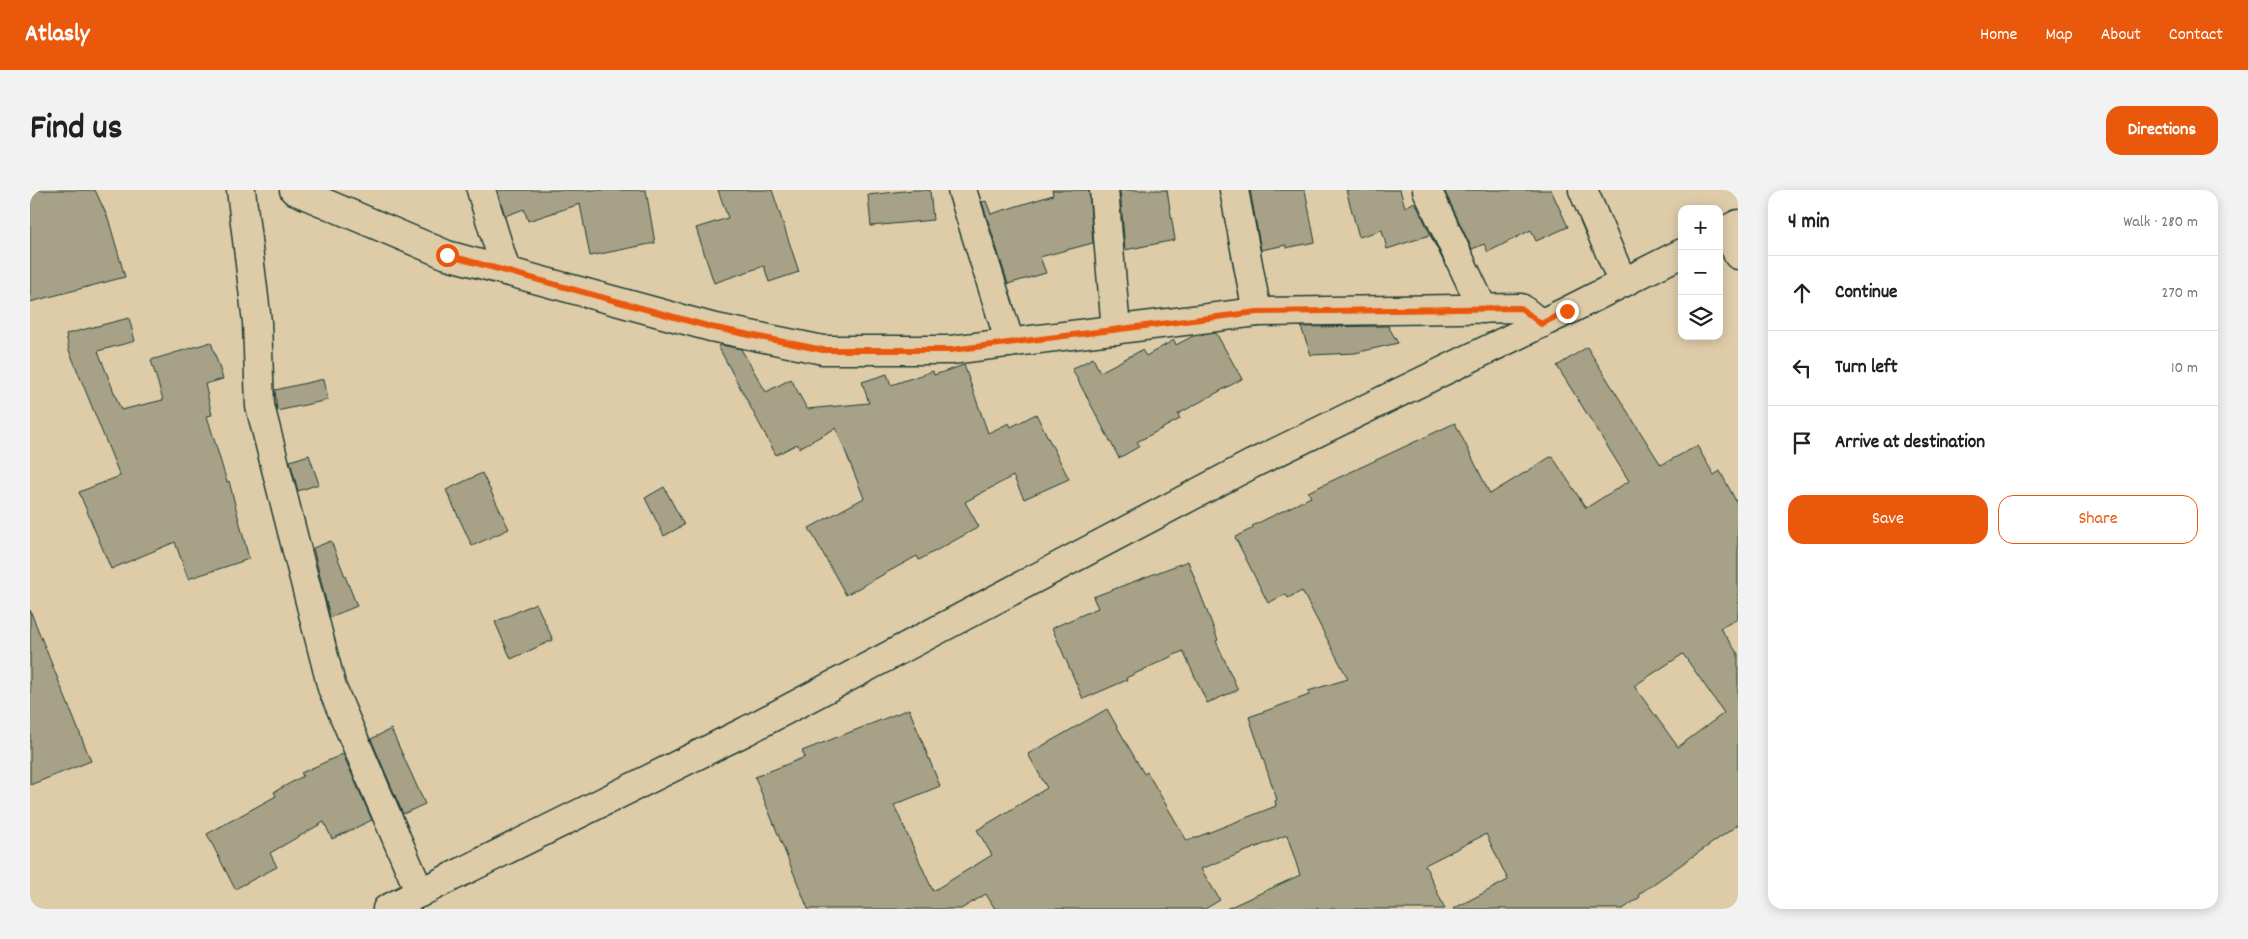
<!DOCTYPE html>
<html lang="en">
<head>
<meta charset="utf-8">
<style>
	:root { --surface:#fff; --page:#f2f2f2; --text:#202124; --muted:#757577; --line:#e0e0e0; --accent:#ea580c }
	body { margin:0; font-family:Dekko,sans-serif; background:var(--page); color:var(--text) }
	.controls { position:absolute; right:15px; top:15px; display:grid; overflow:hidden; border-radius:10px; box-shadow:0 2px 12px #0003 }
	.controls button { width:45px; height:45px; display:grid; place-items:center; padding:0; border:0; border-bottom:1px solid var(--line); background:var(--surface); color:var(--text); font:25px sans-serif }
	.stop { position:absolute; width:15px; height:15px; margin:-11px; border:4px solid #ea580c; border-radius:50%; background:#fff }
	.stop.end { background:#ea580c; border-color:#fff; box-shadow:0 1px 5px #0008 }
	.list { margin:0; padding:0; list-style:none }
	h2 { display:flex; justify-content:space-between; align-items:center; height:65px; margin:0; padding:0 20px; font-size:21px }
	h2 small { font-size:16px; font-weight:400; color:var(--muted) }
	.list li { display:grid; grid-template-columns:32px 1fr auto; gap:15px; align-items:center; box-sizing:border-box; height:75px; padding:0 20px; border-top:1px solid var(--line) }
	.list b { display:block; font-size:19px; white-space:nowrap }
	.list em { font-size:16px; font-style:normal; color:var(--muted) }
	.actions { display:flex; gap:10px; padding:15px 20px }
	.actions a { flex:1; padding:11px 0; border:1px solid var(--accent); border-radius:15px; text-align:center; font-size:18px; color:var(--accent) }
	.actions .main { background:var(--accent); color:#fff }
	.icon { flex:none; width:28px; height:28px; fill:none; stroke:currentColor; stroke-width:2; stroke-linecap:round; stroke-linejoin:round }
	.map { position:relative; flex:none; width:1708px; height:719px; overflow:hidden; border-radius:15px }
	header { display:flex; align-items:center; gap:30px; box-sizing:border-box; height:70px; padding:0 25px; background:var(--accent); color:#fff }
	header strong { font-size:24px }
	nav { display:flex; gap:28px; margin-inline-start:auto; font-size:18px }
	.intro { display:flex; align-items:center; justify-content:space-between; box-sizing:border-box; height:120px; padding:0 30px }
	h1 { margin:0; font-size:35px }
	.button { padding:12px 22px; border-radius:15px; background:var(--accent); color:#fff; font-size:18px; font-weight:700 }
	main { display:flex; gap:30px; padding:0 30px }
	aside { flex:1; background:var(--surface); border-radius:15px; box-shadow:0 2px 12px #0003 }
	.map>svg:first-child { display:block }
	.building { fill:#a6a187; stroke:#1f3d34; fill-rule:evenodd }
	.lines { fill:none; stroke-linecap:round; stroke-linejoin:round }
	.minor-casing { stroke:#1f3d34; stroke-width:31 }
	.major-casing { stroke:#1f3d34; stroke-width:31 }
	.minor { stroke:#decca9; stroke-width:28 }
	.major { stroke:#decca9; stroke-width:28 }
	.route { stroke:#ea580c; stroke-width:6 }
</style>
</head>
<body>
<header>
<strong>Atlasly</strong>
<nav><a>Home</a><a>Map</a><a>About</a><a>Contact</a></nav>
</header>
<div class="intro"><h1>Find us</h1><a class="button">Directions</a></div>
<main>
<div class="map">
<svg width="1708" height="719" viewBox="0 0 1708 719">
	<rect width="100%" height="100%" fill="#decca9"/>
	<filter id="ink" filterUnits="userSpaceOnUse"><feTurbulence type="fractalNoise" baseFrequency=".02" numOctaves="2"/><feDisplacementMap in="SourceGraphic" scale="10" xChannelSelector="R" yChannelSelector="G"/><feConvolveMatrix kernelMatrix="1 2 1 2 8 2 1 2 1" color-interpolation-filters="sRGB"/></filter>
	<g filter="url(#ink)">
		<!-- building -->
		<g class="building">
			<path d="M0 0H65L78 28 95 87 0 112Z"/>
			<path d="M467 0H616L625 53 560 66 550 14 498 31 494 19 475 26Z"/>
			<path d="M688 0H742L769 82 739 92 734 76 684 93 666 38 698 28Z"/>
			<path d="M883 0H900L903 30 841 36 838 5Z"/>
			<path d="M1022 0H1059L1063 53 1010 67 1016 83 978 94 952 12 956 11 961 24 1023 5Z"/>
			<path d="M1090 0H1137L1145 50 1095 60Z"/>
			<path d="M1220 0H1275L1285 52 1256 58V55L1231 60Z"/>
			<path d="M1316 0H1370L1375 17 1385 12 1414 72 1400 45 1357 59 1352 40 1329 47Z"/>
			<path d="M1414 0H1521L1538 37 1506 51 1501 40 1458 62 1454 54 1442 59Z"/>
			<path d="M99 128 105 151 68 161 91 220 133 210 121 170 181 152 193 189 175 194 182 225 177 226 197 292 199 291 219 369 158 389 145 352 81 379 49 302 90 286 39 160 36 144Z"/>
			<path d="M1358 136 1368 153 1325 163 1281 165 1271 137Z"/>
			<path d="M1186 143 1212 189 1148 224 1150 229 1107 252 1110 256 1089 268 1042 179 1063 168 1070 182 1112 160 1116 166 1144 150 1146 155 1163 146Z"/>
			<path d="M691 155 711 159 736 202 761 189 777 219 839 213 832 192 857 184 861 195 903 181 904 185 934 175 958 243 979 233 981 237 1006 224 1039 289 994 309 983 286 935 312 949 337 889 370 887 366 816 405 779 338 834 308 806 238 769 258 767 254 746 265 688 156Z"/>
			<path d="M1557 157 1631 275 1667 256 1684 285 1690 281 1708 315V429L1690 438 1708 464V635L1609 704 1610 707 1593 719H1423L1478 690 1456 644 1395 675 1415 719H1196L1270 685 1257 645 1171 679 1190 710 1175 719H965L956 704 931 719H778L725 587 775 567 772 561 879 519 910 596 864 615 903 701 962 665 947 640 1017 598 998 564 1077 519 1114 584 1117 582 1157 651 1246 616 1245 611 1247 610 1219 527 1279 505 1278 501 1318 489 1272 401 1258 408 1256 404 1238 413 1205 347 1223 338 1222 336 1281 307 1278 302 1425 233 1460 304 1522 266 1556 318 1599 291 1527 176ZM1653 464 1694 523 1648 557 1604 496Z"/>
			<path d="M294 189 298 210 247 221 245 200Z"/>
			<path d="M279 265 289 294 268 301 260 271Z"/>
			<path d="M452 283 479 339 442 356 416 300Z"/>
			<path d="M634 297 654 335 634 346 615 308Z"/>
			<path d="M301 351 327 416 300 427 283 358Z"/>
			<path d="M1158 371 1188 450 1186 451 1208 500 1177 513 1153 461 1096 488 1097 490 1053 509 1022 438 1068 418 1063 407Z"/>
			<path d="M506 413 523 450 481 469 465 432Z"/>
			<path d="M0 420 61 571 0 595Z"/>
			<path d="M361 539 395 614 373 624 341 549Z"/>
			<path d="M313 564 342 630 302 649 294 632 240 663 247 677 205 699 177 644 246 606 244 602 273 586 271 583Z"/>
		</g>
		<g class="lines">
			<!-- minor casing -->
			<g class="minor-casing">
				<g id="minor">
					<path d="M211 0 227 132 230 216 302 498 390 703"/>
					<path d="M451 0 476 81"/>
					<path d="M932 0 980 153"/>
					<path d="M1074 0 1086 140"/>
					<path d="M1204 0 1227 122"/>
					<path d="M1397 0 1453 119"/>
					<path d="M1553 0 1593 93"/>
					<path d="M1697 40 1708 65"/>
				</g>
			</g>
			<!-- major casing -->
			<g class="major-casing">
				<g id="major">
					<path d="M264 0 417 65 681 137 793 160H921L1227 122 1491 118 1511 134"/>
					<path d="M1689 44 1708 34"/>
					<path d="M357 719 716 541 1222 274 1537 121 1652 63"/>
				</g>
			</g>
			<!-- minor -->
			<use href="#minor" class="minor"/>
			<!-- major -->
			<use href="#major" class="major"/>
		</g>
	</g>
	<g class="lines" filter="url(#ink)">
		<!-- route -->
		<path class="route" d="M417 65 681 137 793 160H921L1227 122 1491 118 1511 134 1537 121"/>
	</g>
</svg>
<div class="controls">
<button>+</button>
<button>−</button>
<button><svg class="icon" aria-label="layers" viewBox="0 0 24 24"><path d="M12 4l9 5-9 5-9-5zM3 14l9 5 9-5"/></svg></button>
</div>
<div class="stop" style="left:417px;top:65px"></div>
<div class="stop end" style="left:1537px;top:121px"></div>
</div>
<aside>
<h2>4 min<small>Walk · 280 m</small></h2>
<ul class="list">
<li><svg class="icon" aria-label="ahead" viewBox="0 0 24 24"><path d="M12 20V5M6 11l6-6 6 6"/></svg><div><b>Continue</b></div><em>270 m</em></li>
<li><svg class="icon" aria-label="left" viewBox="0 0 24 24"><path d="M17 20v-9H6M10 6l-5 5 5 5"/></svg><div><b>Turn left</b></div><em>10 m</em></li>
<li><svg class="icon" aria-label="arrive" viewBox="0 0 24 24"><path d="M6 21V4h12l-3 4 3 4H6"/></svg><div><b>Arrive at destination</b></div></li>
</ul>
<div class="actions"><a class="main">Save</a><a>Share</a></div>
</aside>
</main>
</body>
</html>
